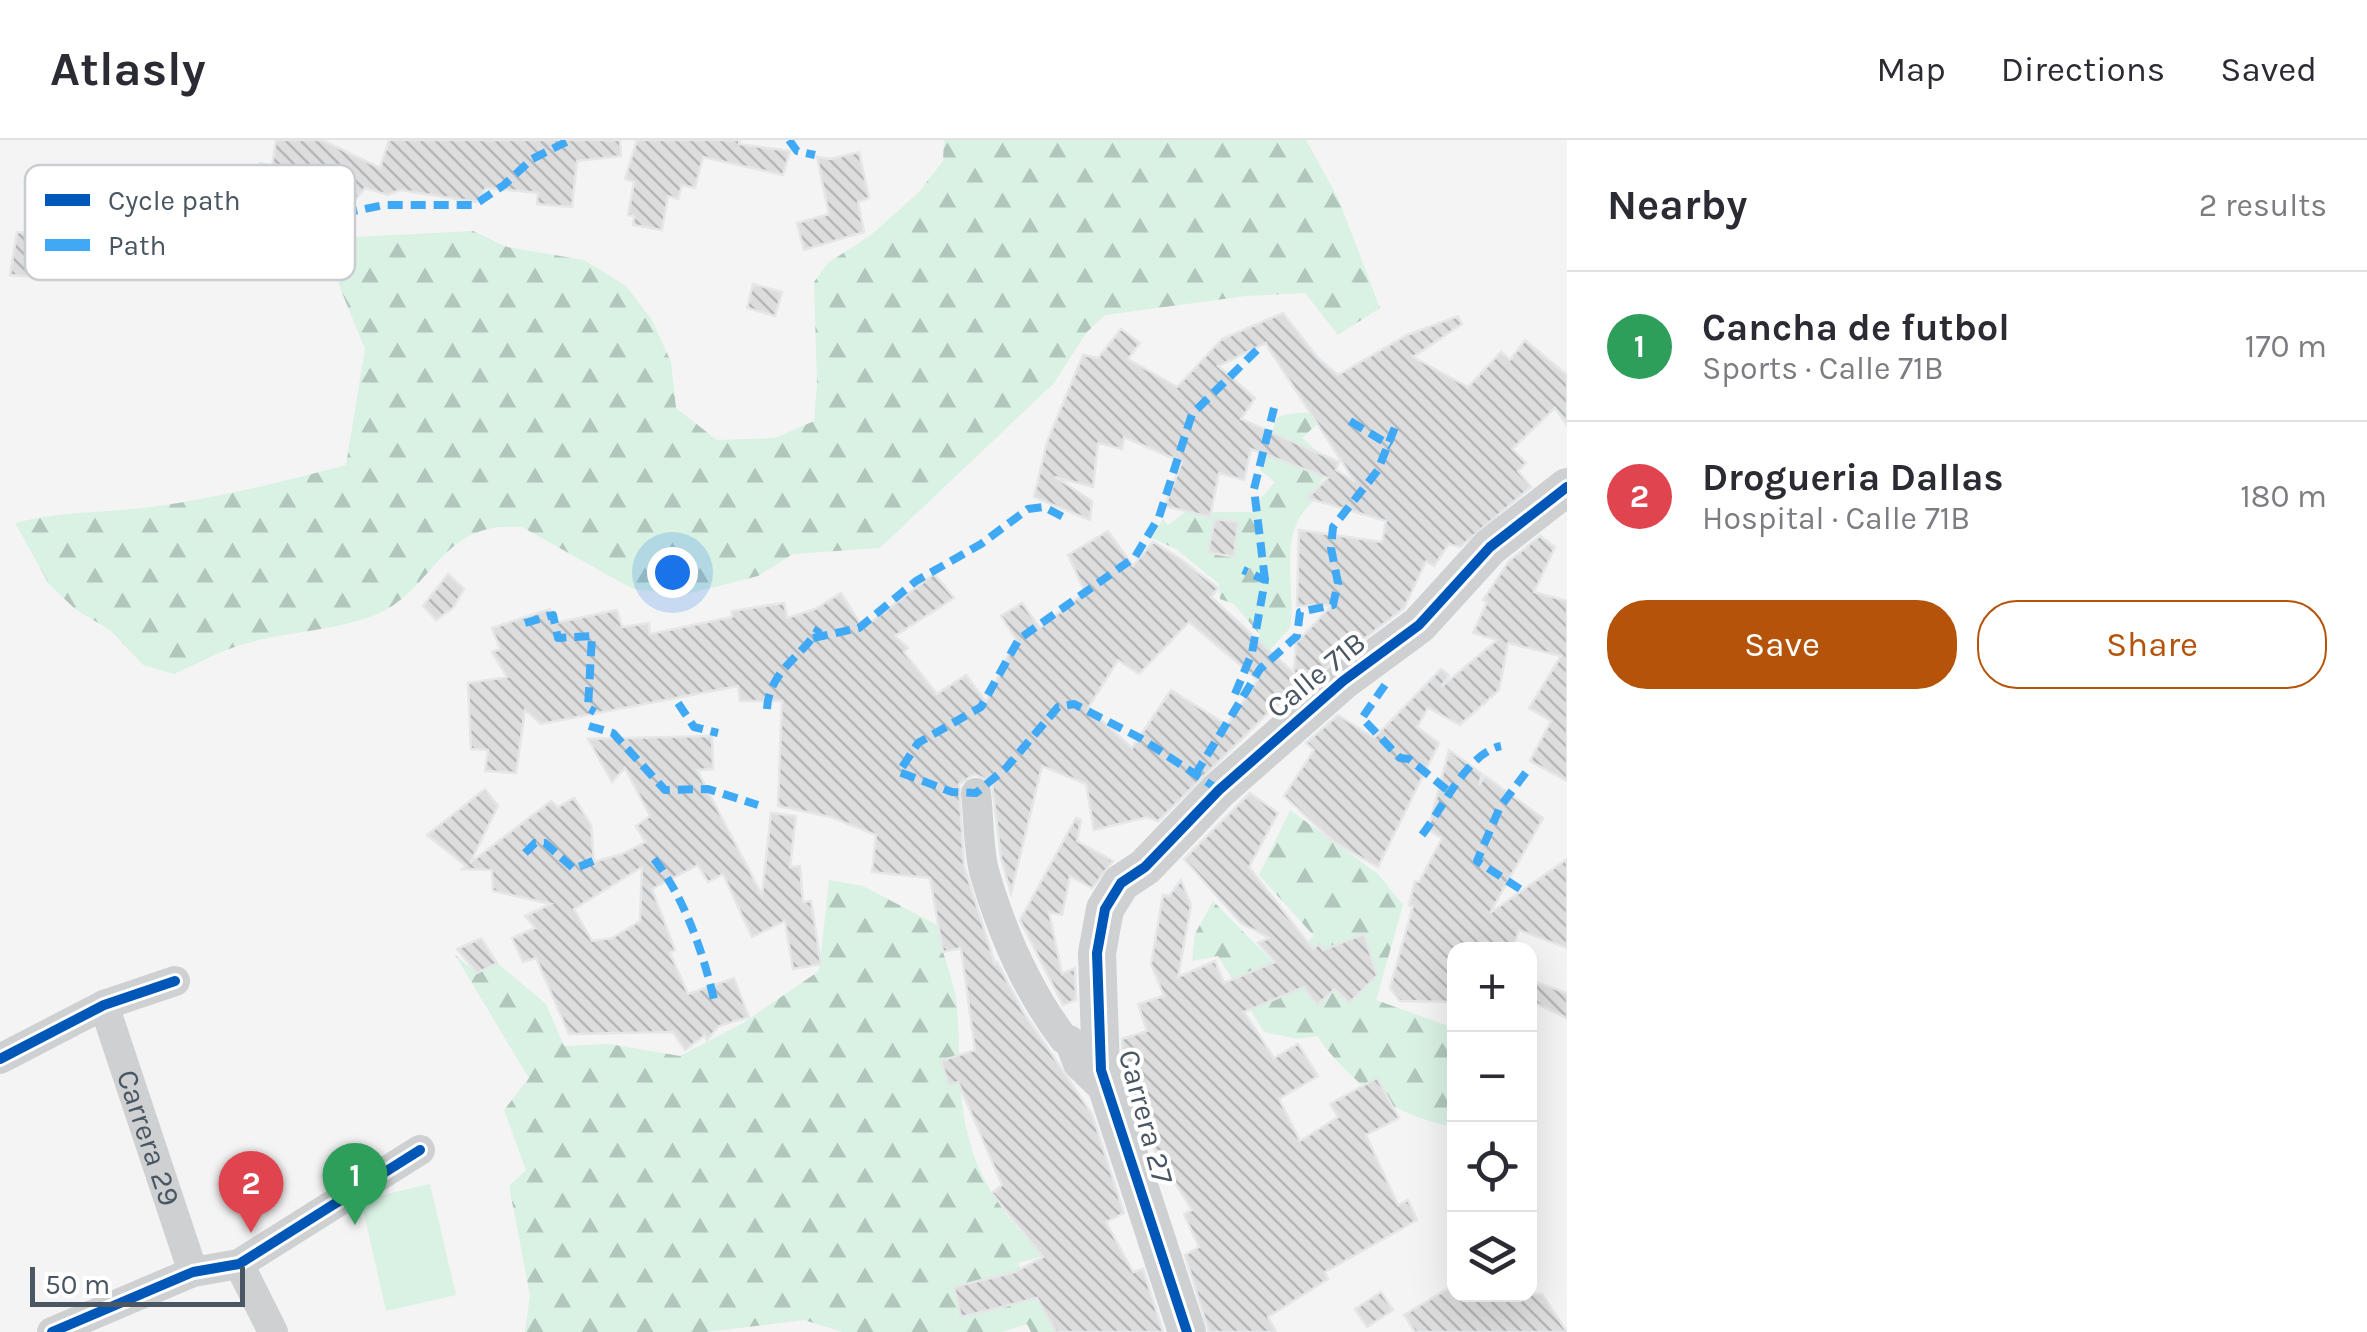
<!DOCTYPE html>
<html lang="en">
<head>
<meta charset="utf-8">
<style>
	:root { --surface:#fff; --page:#f7f7f7; --text:#2b2b33; --muted:#7c7c81; --line:#e1e1e2; --accent:#b45309 }
	body { margin:0; font-family:Karla,sans-serif; background:var(--page); color:var(--text) }
	.controls { position:absolute; right:30px; bottom:30px; display:grid; overflow:hidden; border-radius:20px; box-shadow:0 10px 40px #0002 }
	.controls button { width:90px; height:90px; display:grid; place-items:center; padding:0; border:0; border-bottom:2px solid var(--line); background:var(--surface); color:var(--text); font:50px sans-serif }
	.scale { position:absolute; left:30px; bottom:25px; width:215px; box-sizing:border-box; padding-left:10px; border:5px solid #4a5661; border-top:0; font-size:28px; line-height:35px; white-space:nowrap; color:#4a5661; -webkit-text-stroke:8px #fff; paint-order:stroke }
	.you { position:absolute; left:672px; top:432px; width:35px; height:35px; margin:-25px; border:8px solid #fff; border-radius:50%; background:#1a73e8; box-shadow:0 0 0 15px #1a73e833 }
	.badge { display:grid; place-items:center; width:65px; height:65px; border-radius:50%; background:var(--accent); color:#fff; font-size:32px; font-weight:700 }
	.pin { position:absolute; translate:-50% -82px; filter:drop-shadow(0 2px 5px #0008) }
	.pin::after { content:''; position:absolute; top:52px; width:35px; height:30px; background:inherit; clip-path:polygon(0 0,100% 0,50% 100%) }
	.list { margin:0; padding:0; list-style:none }
	h2 { display:flex; justify-content:space-between; align-items:center; height:130px; margin:0; padding:0 40px; font-size:42px }
	h2 small { font-size:32px; font-weight:400; color:var(--muted) }
	.list li { display:grid; grid-template-columns:65px 1fr auto; gap:30px; align-items:center; box-sizing:border-box; height:150px; padding:0 40px; border-top:2px solid var(--line) }
	.list b { display:block; font-size:38px; white-space:nowrap }
	.list p { margin:0; font-size:32px; white-space:nowrap; color:var(--muted) }
	.list em { font-size:32px; font-style:normal; color:var(--muted) }
	.actions { display:flex; gap:20px; padding:30px 40px }
	.actions a { flex:1; padding:22px 0; border:2px solid var(--accent); border-radius:40px; text-align:center; font-size:35px; color:var(--accent) }
	.actions .main { background:var(--accent); color:#fff }
	.icon { flex:none; width:55px; height:55px; fill:none; stroke:currentColor; stroke-width:2; stroke-linecap:round; stroke-linejoin:round }
	.map { position:relative; flex:none; width:1567px; height:1192px; overflow:hidden }
	header { display:flex; align-items:center; gap:60px; box-sizing:border-box; height:140px; padding:0 50px; background:var(--surface); border-bottom:2px solid var(--line) }
	header strong { font-size:48px }
	nav { display:flex; gap:55px; margin-inline-start:auto; font-size:35px }
	main { display:flex }
	aside { flex:1; background:var(--surface) }
	.map>svg:first-child { display:block }
	.green { fill:#d9f2e3 }
	.forest { fill:url(#forest-firs) }
	.building { fill:url(#building-back-hatch); stroke:#e5e6e7; stroke-width:2.5; fill-rule:evenodd }
	.lines { fill:none; stroke-linecap:round; stroke-linejoin:round }
	.minor { stroke:#ced0d2; stroke-width:30 }
	.tertiary { stroke:#ced0d2; stroke-width:38 }
	.quiet { stroke:#3fa9f5; stroke-width:8; stroke-dasharray:15 8; stroke-linecap:butt }
	.cycleway-casing { stroke:#fff; stroke-width:16 }
	.cycleway { stroke:#0057b8; stroke-width:10 }
	.labels { text-anchor:middle; stroke-width:8; stroke-linejoin:round; paint-order:stroke }
	.street-label { font-size:30px; fill:#4a5661; stroke:#fff }
	.key { fill:#fff; stroke:#c9ccd0; stroke-width:2.5 }
	.key-label { font-size:28px; fill:#4a5661 }
</style>
</head>
<body>
<header>
<strong>Atlasly</strong>
<nav><a>Map</a><a>Directions</a><a>Saved</a></nav>
</header>
<main>
<div class="map">
<svg width="1567" height="1192" viewBox="0 0 1567 1192">
	<defs>
		<pattern id="forest-firs" width="22" height="20" patternUnits="userSpaceOnUse" patternTransform="scale(2.5)"><rect width="22" height="20" fill="#d9f2e3"/><path d="M5 1l3.5 6h-7zM16 11l3.5 6h-7z" fill="#b2c7bb"/></pattern>
		<pattern id="building-back-hatch" width="6" height="6" patternUnits="userSpaceOnUse" patternTransform="scale(2.5)"><rect width="6" height="6" fill="#ddddde"/><path d="M-1 5l2 2M0 0l6 6M5-1l2 2" fill="none" stroke="#b5b6b7"/></pattern>
	</defs>
	<rect width="100%" height="100%" fill="#f4f4f4"/>
	<!-- green -->
	<path class="green" d="M430 1044 456 1155 386 1171 361 1060Z"/>
	<!-- forest -->
	<g class="forest">
		<path d="M944 0H1306L1338 58 1380 168 1338 195 1305 153 1246 156 1105 175 1086 193 1054 243 880 408 793 414 758 436 683 455 633 449 522 387C439 380 435 451 375 475 332 492 282 491 238 506 216 513 195 525 174 534L143 525 110 490 75 469 49 444 15 383C61 371 105 373 152 367 218 358 282 342 346 325L365 209 339 145 333 98 473 91 507 107 584 120 626 146 652 180 671 222 676 268 717 300 775 298 814 281 817 244 814 142 828 123 871 95 919 52 943 21Z"/>
		<path d="M1332 270 1302 298 1333 325 1314 351 1317 359C1274 389 1297 444 1290 488L1257 524 1237 522 1260 495 1234 464 1220 459 1219 444 1176 409 1152 398 1163 379 1168 385 1185 372H1260V359L1275 342 1260 330 1277 277C1297 270 1312 275 1332 270Z"/>
		<path d="M1290 670 1378 734 1403 765 1376 860 1454 888V987C1395 976 1352 945 1317 896L1297 899 1264 892 1218 816 1192 821 1195 794 1213 761 1277 826 1314 796 1259 735Z"/>
		<path d="M829 740 863 746 937 785C940 809 950 829 955 853 960 880 958 911 960 938 964 1019 989 1059 1043 1116L1018 1123 1038 1163 1060 1192H1031L1027 1184 1002 1192H843L804 1180 706 1192H525L530 1155 509 1046 526 1030 504 970 529 938 455 815 477 833 497 823 546 864 564 906 609 904 680 916 743 883 819 831Z"/>
	</g>
	<!-- building -->
	<g class="building">
		<path d="M276 0H322L380 28 389 0H620L621 16 577 21 572 67 537 64 538 53 486 48 476 62 400 50 388 55 365 48 348 69 320 75 253 58 260 23 272 26Z"/>
		<path d="M637 0H740L739 4 790 11 783 35 703 17 695 48 682 45 678 59 668 56 662 90 633 85 634 76 628 75 634 42 625 39Z"/>
		<path d="M859 12 869 58 858 62 864 92 804 110 797 83 829 74 817 17 831 19Z"/>
		<path d="M17 92 63 96 51 138 10 135Z"/>
		<path d="M753 144 782 152 775 176 747 168Z"/>
		<path d="M1283 173 1318 218 1338 235 1407 195 1458 176 1462 184 1413 217 1468 247 1501 212 1510 220 1525 200 1567 235V285L1555 268 1512 309 1526 323 1518 331 1531 347 1460 407 1449 404 1434 426 1426 421 1404 468 1269 572 1158 681 1147 677 1094 690 1086 644 1042 626 1011 753 1001 718 992 643 975 634 959 644 964 726 995 824 997 822 1022 870 1092 974 1124 1073 1106 1082 1133 1132 1143 1129 1163 1192H1056L1037 1158 961 1177 954 1147 1015 1132 1043 1117 992 1053 1002 1045 958 942 949 945 941 921 975 910 961 808 943 812 930 738 872 732 876 695 831 677 778 666 782 561H740L738 546 541 584 525 570 516 633 485 631 488 610 471 609 468 543 507 537 492 512 500 509 492 488 550 469 555 483 617 470 622 487 649 483 650 494 732 477V471L784 463 787 478 815 469 841 453 863 488 934 434 954 458 895 496 908 508 904 512 937 554 966 535 986 562 1016 499 1001 476 1022 463 1040 488 1085 452 1068 415 1108 391 1133 426 1153 402 1179 418 1218 448 1211 457 1294 533 1296 503 1332 465 1297 466 1299 390 1382 402 1386 381 1307 358 1328 338 1251 309 1244 340 1219 333 1210 377 1165 366 1182 322 1124 297 1122 309 1098 303 1093 347 1055 337 1092 361 1090 380 1034 357 1047 302 1083 215 1098 218 1121 189 1140 203 1128 219 1177 247 1222 199ZM1266 203 1269 209 1355 342 1336 330 1339 322 1241 279 1255 258 1218 226ZM1189 482 1258 540 1227 585 1171 550 1132 608 1088 568 1118 520 1139 534Z"/>
		<path d="M1215 379 1238 382 1234 417 1208 412Z"/>
		<path d="M1540 396 1555 407 1534 452 1567 461V641L1530 621 1551 581 1529 568 1561 516 1508 503 1499 550 1460 585 1428 568 1417 587 1439 603 1378 727 1334 702 1284 656 1314 610 1306 603 1338 575 1374 598 1441 529 1449 535 1441 547 1497 500 1473 493 1487 462 1483 460 1509 421Z"/>
		<path d="M448 434 464 449 453 468 436 480 423 466Z"/>
		<path d="M712 596 713 629 697 630 762 755 771 673 796 676 790 727 800 726 803 762 811 761 821 824 793 829 785 781 752 797 723 734 708 742 698 725 652 749 675 810 670 813 688 854 734 838 749 877 719 886 707 900 705 895 685 910 673 892 569 894 536 818 523 822 512 798 535 788 525 776 551 764 493 751 492 730 462 729 466 726 427 695 485 649 498 666 470 723 551 661 558 667 574 658 591 685 594 722 622 714 645 702 636 686 650 676 625 628 612 642 588 599ZM642 727 640 781 612 798 592 801 574 769Z"/>
		<path d="M1449 610 1482 634 1479 645 1485 636 1543 678 1490 773 1567 719V808L1519 790 1512 810H1454V862L1400 861 1390 848 1413 766 1409 765 1415 741 1419 742 1442 698 1428 690Z"/>
		<path d="M1250 653 1278 673 1249 727 1313 809 1319 804 1323 810 1364 794 1377 836 1349 863 1335 849 1317 865 1304 847 1244 872 1274 918 1298 904 1318 936 1279 959 1300 1001 1338 977 1330 964 1377 938 1399 978 1366 995 1398 1065 1408 1060 1417 1080 1325 1132 1328 1139 1268 1177 1276 1192H1209L1185 1115 1199 1107 1184 1074 1192 1070 1146 996 1123 926 1122 899 1147 891 1138 864 1164 856 1151 824 1163 755 1169 756 1181 740 1191 765 1178 837 1215 821 1224 843 1275 822 1258 803 1269 798 1241 783 1184 719Z"/>
		<path d="M1076 678 1081 680 1077 701 1113 721 1092 748 1070 736 1062 775 1049 772 1062 834 1075 828 1076 860 1063 865 1020 780Z"/>
		<path d="M481 798 497 823 477 833 457 809Z"/>
		<path d="M1530 840 1567 853V878L1530 861Z"/>
		<path d="M1449 1148 1453 1154H1542L1567 1192H1415L1404 1175Z"/>
		<path d="M1381 1152 1393 1170 1367 1187 1355 1169Z"/>
	</g>
	<g class="lines">
		<!-- minor -->
		<g class="minor">
			<path d="M976 653C979 678 978 707 984 731 1001 790 1027 850 1064 899L1069 900 1078 924 1106 951"/>
			<path id="s1" d="M104 865 193 1132"/>
			<path d="M0 919 104 865 175 841"/>
			<path d="M239 1124 273 1192"/>
			<path d="M52 1192 193 1132 239 1124 420 1010"/>
		</g>
		<!-- tertiary -->
		<path class="tertiary" d="M1187 1192 1101 930 1097 813 1105 769 1121 743 1145 727 1219 650 1343 541 1419 485 1490 407 1567 347"/>
		<!-- quiet -->
		<g class="quiet">
			<path d="M789 0 797 11 815 15"/>
			<path d="M320 78 384 65H474L504 45 532 19 570 0"/>
			<path d="M1350 281 1391 306"/>
			<path d="M1265 440 1254 349 1274 268"/>
			<path d="M525 483 553 475 558 498 592 496 588 568 595 572"/>
			<path d="M813 498 859 488 916 441 981 404 1028 369 1044 367 1065 378"/>
			<path d="M1385 545 1362 578 1400 618 1409 619 1452 654"/>
			<path d="M1235 554 1252 513 1265 440 1243 430"/>
			<path d="M678 563 694 587 718 593"/>
			<path d="M767 569C769 531 801 518 819 488"/>
			<path d="M589 586 613 593 665 650 708 649 758 665"/>
			<path d="M1195 635 1260 529 1297 496 1300 472 1333 465 1338 443 1331 408 1333 387 1378 330 1397 282"/>
			<path d="M1219 650 1142 599 1074 564 1058 567 1006 628 976 653 952 652 899 632 918 603 981 567 1019 499 1135 417 1159 377 1192 274 1259 208"/>
			<path d="M1422 695C1443 668 1467 613 1501 606"/>
			<path d="M525 713 535 703H545L574 729 593 721"/>
			<path d="M654 719C685 758 704 815 715 864"/>
			<path d="M1520 749 1477 721 1500 667 1527 631"/>
		</g>
		<!-- cycleway casing -->
		<g class="cycleway-casing">
			<g id="cycleway">
				<path d="M0 919 104 865 175 841"/>
				<path d="M52 1192 193 1132 239 1124 420 1010"/>
				<path d="M1187 1192 1101 930 1097 813 1105 769 1121 743 1145 727 1219 650 1343 541 1419 485 1490 407 1567 347"/>
			</g>
		</g>
		<!-- cycleway -->
		<use href="#cycleway" class="cycleway"/>
	</g>
	<g class="labels">
		<!-- street labels -->
		<g class="street-label">
			<text transform="translate(1316 535) rotate(-39)" y="10">Calle 71B</text>
			<text transform="translate(1146 977) rotate(75)" y="10">Carrera 27</text>
			<text dy="10" stroke="none"><textPath href="#s1" startOffset="140">Carrera 29</textPath></text>
		</g>
	</g>
	<!-- legend -->
	<rect x="25" y="25" width="330" height="115" rx="15" class="key"/>
	<rect x="45" y="54" width="45" height="12" fill="#0057b8"/>
	<rect x="45" y="99" width="45" height="12" fill="#3fa9f5"/>
	<g class="key-label">
		<text x="108" y="70">Cycle path</text>
		<text x="108" y="115">Path</text>
	</g>
</svg>
<div class="controls">
<button>+</button>
<button>−</button>
<button><svg class="icon" aria-label="locate" viewBox="0 0 24 24"><circle cx="12" cy="12" r="6"/><path d="M12 2v4M12 18v4M2 12h4M18 12h4"/></svg></button>
<button><svg class="icon" aria-label="layers" viewBox="0 0 24 24"><path d="M12 4l9 5-9 5-9-5zM3 14l9 5 9-5"/></svg></button>
</div>
<div class="scale">50 m</div>
<div class="you"></div>
<div class="pin badge" style="left:355px;top:1085px;background:#2e9e5b">1</div>
<div class="pin badge" style="left:251px;top:1093px;background:#e0444e">2</div>
</div>
<aside>
<h2>Nearby<small>2 results</small></h2>
<ul class="list">
<li><span class="badge" style="background:#2e9e5b">1</span><div><b>Cancha de futbol</b><p>Sports · Calle 71B</p></div><em>170 m</em></li>
<li><span class="badge" style="background:#e0444e">2</span><div><b>Drogueria Dallas</b><p>Hospital · Calle 71B</p></div><em>180 m</em></li>
</ul>
<div class="actions"><a class="main">Save</a><a>Share</a></div>
</aside>
</main>
</body>
</html>
